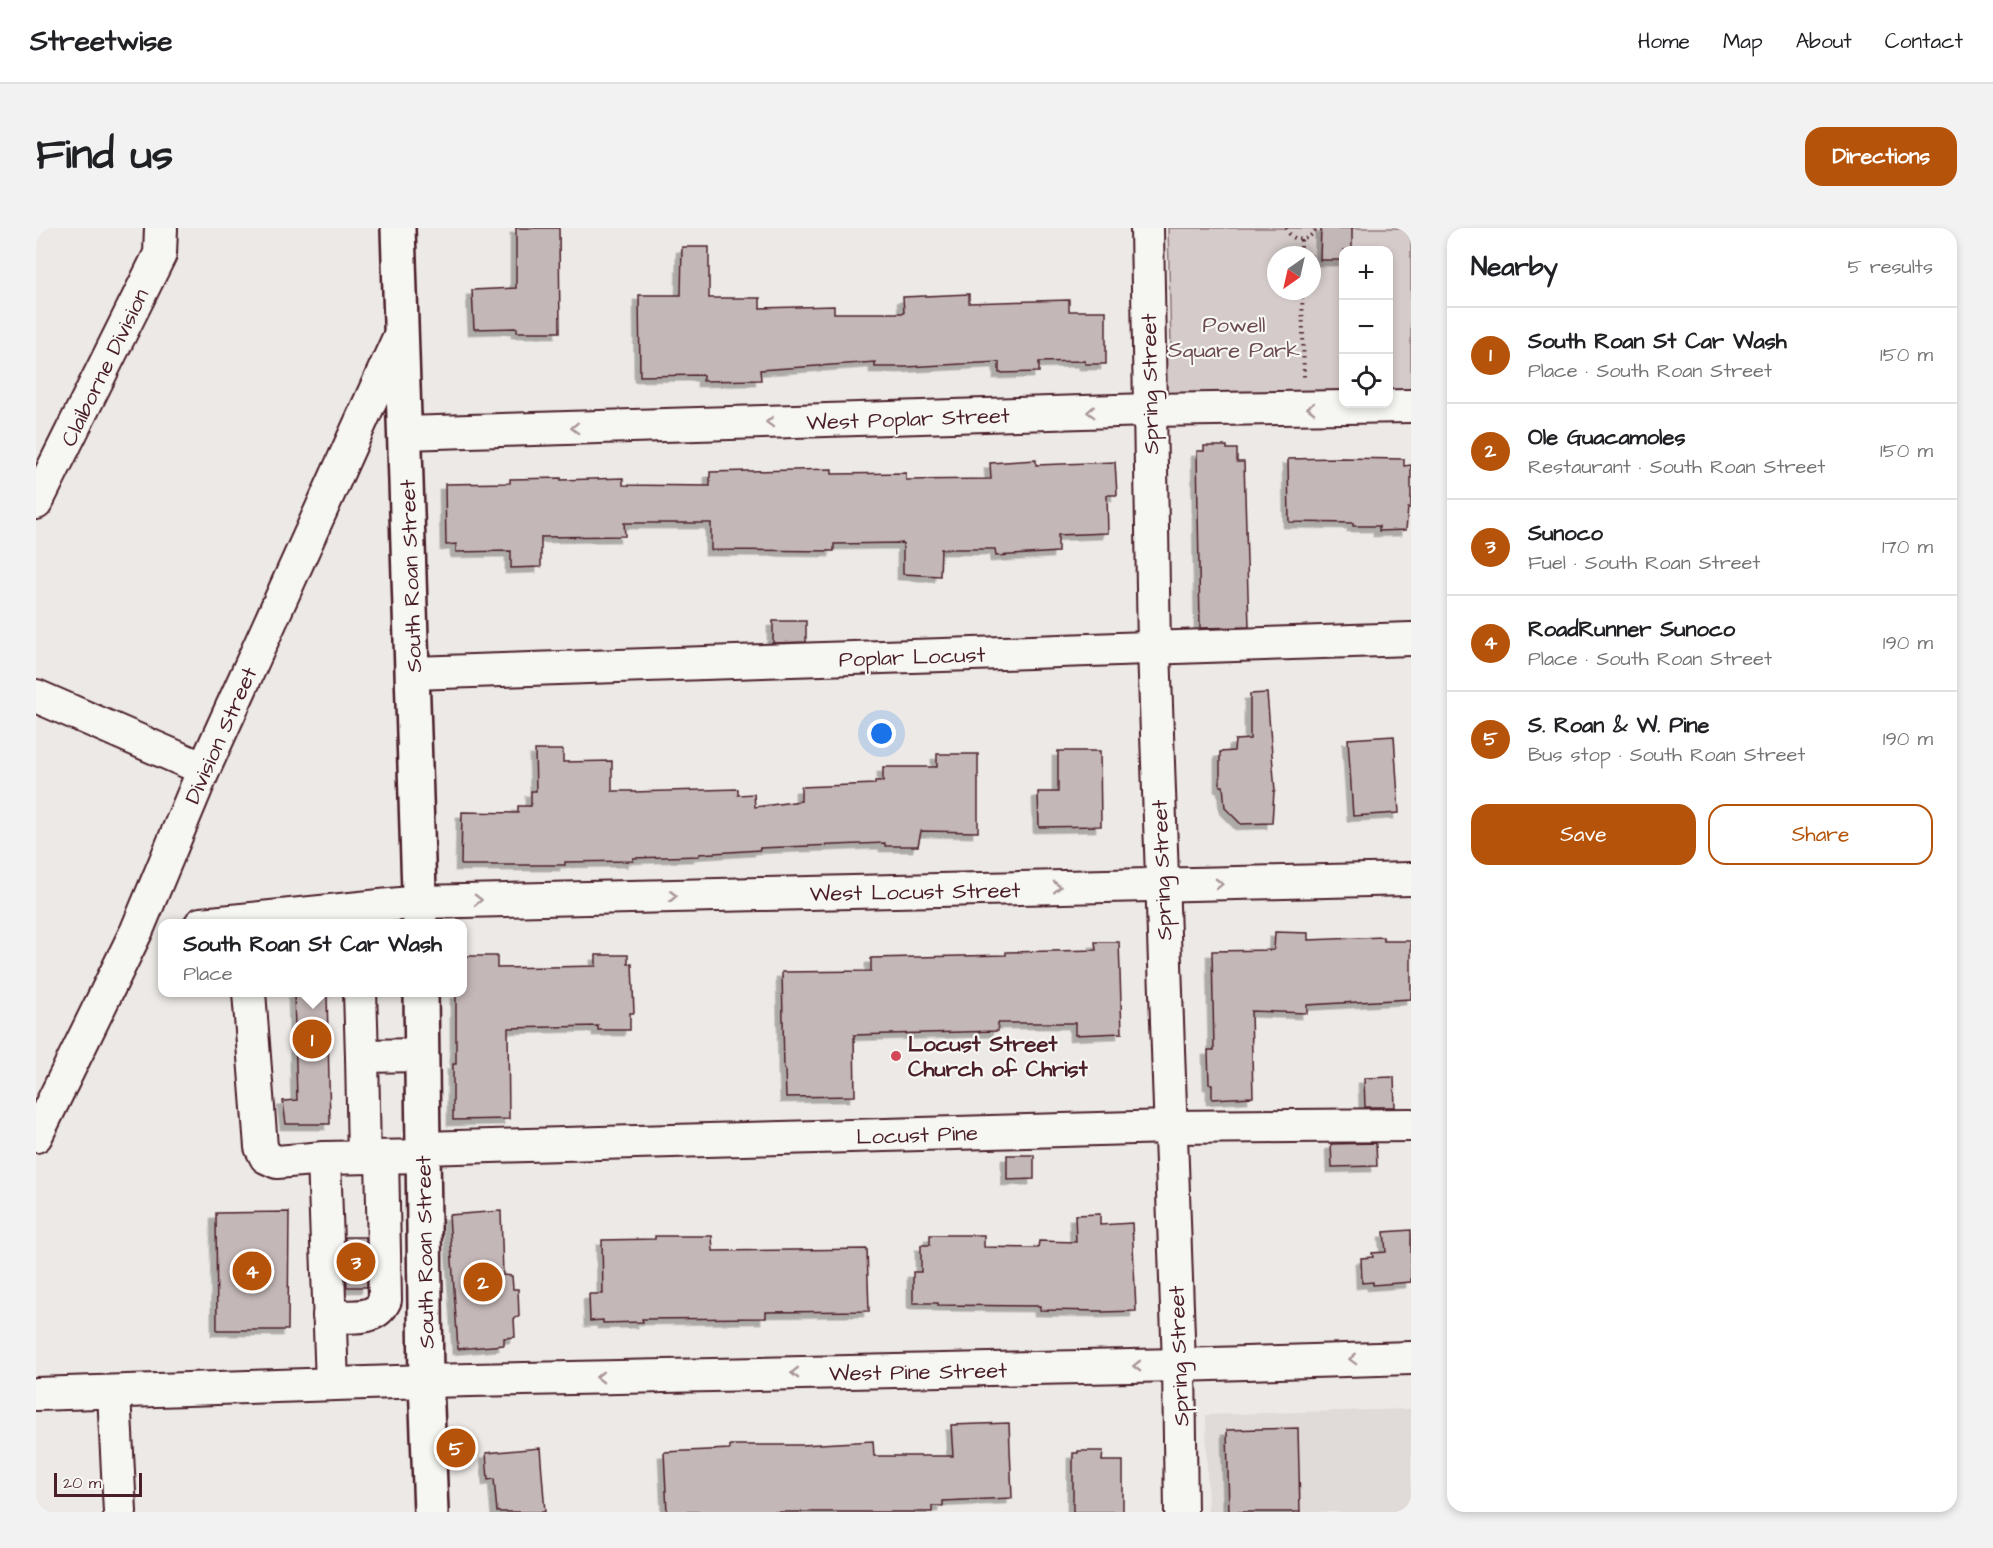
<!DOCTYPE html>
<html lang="en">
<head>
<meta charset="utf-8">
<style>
	:root { --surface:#fff; --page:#f2f2f2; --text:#202124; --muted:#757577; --line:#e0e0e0; --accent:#b45309 }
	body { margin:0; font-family:"Architects Daughter",sans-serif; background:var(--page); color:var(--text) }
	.controls { position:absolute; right:18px; top:18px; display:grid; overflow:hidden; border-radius:12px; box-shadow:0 3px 9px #0003 }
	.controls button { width:54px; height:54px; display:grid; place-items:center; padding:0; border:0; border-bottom:2px solid var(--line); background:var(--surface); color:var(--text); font:30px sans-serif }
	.compass { position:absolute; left:1231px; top:18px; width:54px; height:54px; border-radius:50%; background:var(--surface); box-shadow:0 3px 9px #0003; rotate:214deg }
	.scale { position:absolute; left:18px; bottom:15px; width:88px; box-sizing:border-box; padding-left:6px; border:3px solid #4a1f2b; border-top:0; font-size:16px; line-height:21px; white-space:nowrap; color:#4a1f2b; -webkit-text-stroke:4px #f6f6f2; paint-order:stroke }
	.you { position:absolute; left:846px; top:506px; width:21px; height:21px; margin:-15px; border:4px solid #fff; border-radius:50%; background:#1a73e8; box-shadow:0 0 0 9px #1a73e833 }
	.badge { display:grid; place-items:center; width:39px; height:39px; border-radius:50%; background:var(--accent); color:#fff; font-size:20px; font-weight:700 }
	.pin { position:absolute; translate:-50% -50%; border:3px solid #fff; box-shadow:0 2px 6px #0006 }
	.popup { position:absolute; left:122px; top:691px; width:309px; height:78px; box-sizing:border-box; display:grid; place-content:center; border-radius:12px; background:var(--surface); filter:drop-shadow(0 2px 4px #0005); font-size:20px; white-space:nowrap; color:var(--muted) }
	.popup b { font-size:22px; color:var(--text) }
	.popup::after { content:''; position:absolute; left:50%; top:100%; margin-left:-12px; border:12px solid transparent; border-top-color:var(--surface) }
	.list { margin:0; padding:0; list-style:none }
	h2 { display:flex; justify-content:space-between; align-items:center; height:78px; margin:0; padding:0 24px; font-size:26px }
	h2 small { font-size:20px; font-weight:400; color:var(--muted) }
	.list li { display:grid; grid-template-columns:39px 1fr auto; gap:18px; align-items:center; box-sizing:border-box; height:96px; padding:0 24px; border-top:2px solid var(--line) }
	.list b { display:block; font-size:22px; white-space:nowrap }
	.list p { margin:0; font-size:20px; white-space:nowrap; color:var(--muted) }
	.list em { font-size:20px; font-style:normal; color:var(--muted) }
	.actions { display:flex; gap:12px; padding:18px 24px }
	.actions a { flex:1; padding:14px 0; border:2px solid var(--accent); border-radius:18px; text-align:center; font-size:21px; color:var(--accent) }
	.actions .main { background:var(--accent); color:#fff }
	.icon { flex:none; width:33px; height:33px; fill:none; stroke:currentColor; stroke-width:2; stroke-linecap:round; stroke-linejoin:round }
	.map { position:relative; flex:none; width:1375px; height:1284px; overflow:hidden; border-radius:18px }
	header { display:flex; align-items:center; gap:36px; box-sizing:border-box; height:84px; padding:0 30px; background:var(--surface); border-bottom:2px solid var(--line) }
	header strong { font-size:28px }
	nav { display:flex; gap:33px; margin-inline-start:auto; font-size:21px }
	.intro { display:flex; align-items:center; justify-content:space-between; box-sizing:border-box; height:144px; padding:0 36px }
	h1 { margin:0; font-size:42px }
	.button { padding:15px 27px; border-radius:18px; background:var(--accent); color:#fff; font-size:21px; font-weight:700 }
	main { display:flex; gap:36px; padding:0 36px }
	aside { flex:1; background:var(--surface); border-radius:18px; box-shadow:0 3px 9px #0003 }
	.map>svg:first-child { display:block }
	.built { fill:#e0dad8 }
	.green { fill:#d4cbca; stroke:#8f757a; stroke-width:1.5; fill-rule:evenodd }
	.building { fill:#c4b7b7; stroke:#4a1f2b; stroke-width:1.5; filter:url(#shadow) }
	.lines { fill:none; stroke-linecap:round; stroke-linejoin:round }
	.minor-casing { stroke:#4a1f2b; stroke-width:36 }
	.major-casing { stroke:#4a1f2b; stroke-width:38 }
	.path { stroke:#4a1f2b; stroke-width:4; stroke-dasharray:1.5 4.5; stroke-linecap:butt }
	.minor { stroke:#f6f6f2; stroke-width:32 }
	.major { stroke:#f6f6f2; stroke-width:33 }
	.oneway { stroke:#a99598 }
	.poi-dot { fill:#d1495b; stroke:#f6f6f2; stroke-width:2 }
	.labels { text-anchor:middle; stroke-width:4.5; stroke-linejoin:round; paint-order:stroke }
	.park-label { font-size:22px; fill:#6c4a53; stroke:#f6f6f2 }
	.street-label { font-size:22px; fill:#4a1f2b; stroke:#f6f6f2 }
	.poi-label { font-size:22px; font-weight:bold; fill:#4a1f2b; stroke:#f6f6f2; text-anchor:start }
</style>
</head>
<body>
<header>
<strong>Streetwise</strong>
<nav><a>Home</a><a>Map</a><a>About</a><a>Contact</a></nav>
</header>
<div class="intro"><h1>Find us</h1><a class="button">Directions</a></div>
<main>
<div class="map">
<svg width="1375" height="1284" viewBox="0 0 1375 1284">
	<defs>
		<filter id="shadow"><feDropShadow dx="-5.5" dy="5.5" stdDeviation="0" flood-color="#0004"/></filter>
	</defs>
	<rect width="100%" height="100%" fill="#ece9e6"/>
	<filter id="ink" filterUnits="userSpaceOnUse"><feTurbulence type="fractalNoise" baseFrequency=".0167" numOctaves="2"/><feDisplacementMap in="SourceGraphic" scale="12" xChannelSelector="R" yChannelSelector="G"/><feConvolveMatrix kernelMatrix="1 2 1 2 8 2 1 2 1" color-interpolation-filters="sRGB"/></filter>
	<g filter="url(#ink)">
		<!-- built -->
		<path class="built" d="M1375 1181V1284H1172L1170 1187Z"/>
		<!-- green -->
		<path class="green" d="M1132 0H1375V166H1353L1352 22H1308L1307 167 1130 168 1126 162 1125 129 1135 118ZM1240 27H1276V63H1240Z"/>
		<!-- building -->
		<g class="building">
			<path d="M480 0H523L524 104H481V100L438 101 436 62 480 60Z"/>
			<path d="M1285 0H1316V22H1308V32H1284Z"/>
			<path d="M646 19H673V70H724V80L798 78V85H868L867 69 933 66V75L1033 72V83H1070V136H1049V133L1003 134V144L963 145V134L870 139H839V134L724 142 725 152 667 153V147L604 148 603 67H645Z"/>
			<path d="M1168 218H1191V221H1201V234H1208L1213 399 1164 400 1161 223H1168Z"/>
			<path d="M1303 230 1368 231V238L1375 237V280H1372L1370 302 1343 303V298H1317V295L1253 294 1252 231Z"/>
			<path d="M1000 232V237L1079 234 1081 267H1071L1072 305 1022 307V324L960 328 959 321H905L904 348 867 346V315L798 316V323L675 322V295H588L589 308 505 309V339L475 340V323L420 324V316L410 317 409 256 474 255V251L525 250V252L587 250V257L674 258V244L796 241V246L870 245V252L955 251 954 235Z"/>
			<path d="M737 393H770V414L737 415Z"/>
			<path d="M1231 465 1239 563H1238L1236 595 1205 596 1189 580 1187 558H1184V524L1198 523 1199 512 1214 511V466Z"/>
			<path d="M1358 508 1363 585 1317 588 1312 511Z"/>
			<path d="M499 522H527V534L576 533V563H596V564L702 561V567L718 566 719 579 765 573V559L839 556V553H847V539H901V526H942V604L885 603 882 618H849V615L724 620V622L663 626V628L597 630V633L529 634V637H425L426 584 482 585V578H495V563H500Z"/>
			<path d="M1022 523H1064L1065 598 1003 599 1002 564H1022Z"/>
			<path d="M1239 704 1272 705V712L1347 709 1348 713H1375V771L1271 777V785L1215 783 1217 869 1176 871V856H1173L1172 822H1178L1176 723 1238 722Z"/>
			<path d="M1059 714H1083L1086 805 1039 807V795H962V803L818 807 819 868 750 869 749 841H748L746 744 835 743V730L970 727V724L1060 722Z"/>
			<path d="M560 727H592V736H596L598 785H594V802H562V798L472 800 473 891 417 892V836H420V765H426V728H461V740L560 738Z"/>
			<path d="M258 765H291L294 896H250L247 873 261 872Z"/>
			<path d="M1358 849 1359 879H1329L1328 850Z"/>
			<path d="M1340 915 1341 938 1296 939 1295 916Z"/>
			<path d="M971 927H998V951L971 952Z"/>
			<path d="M465 983 467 1047 476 1048 477 1061H482L483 1089 478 1090 479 1109 468 1110V1117L422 1121 413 987Z"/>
			<path d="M253 984 252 1102H181L180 985Z"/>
			<path d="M1064 986V997L1096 995 1100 1083 1066 1084V1083L1004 1082V1078L902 1077V1075H877V1044H885V1017H894V1007H948V1019L1002 1020 1003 1013 1040 1014 1039 987Z"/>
			<path d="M1375 1002V1054L1337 1057V1054L1326 1055 1325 1030 1337 1029 1336 1025 1350 1024 1348 1004Z"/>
			<path d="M619 1008H676L677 1023 831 1021 833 1083 730 1084V1090L606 1091 607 1094 567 1095V1092L554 1093 553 1066H567L566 1012 619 1011Z"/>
			<path d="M309 1009H330L331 1059H311Z"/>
			<path d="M973 1195 976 1270 907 1273V1278H896V1284H631L628 1224 694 1221V1217H766L837 1213 838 1228H917L915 1197Z"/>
			<path d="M1262 1200 1264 1284H1193L1191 1202Z"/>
			<path d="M504 1220 509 1284H461L458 1251 452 1252 450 1225Z"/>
			<path d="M1042 1223H1067L1066 1233H1087V1284H1037V1225H1042Z"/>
		</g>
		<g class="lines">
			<!-- minor casing -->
			<g class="minor-casing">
				<g id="minor">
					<path d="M1111 0 1118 420 1143 1137 1145 1284"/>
					<path d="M369 205 1113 182 1375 178"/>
					<path d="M0 275 124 26 125 0"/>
					<path d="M377 445 1375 411"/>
					<path d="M0 468 168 541"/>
					<path d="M165 696 384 674 1375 651"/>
					<path d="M213 764 225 919 230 929 241 934 288 930"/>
					<path d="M324 764 326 828"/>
					<path d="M0 908 101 702 168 541 365 105"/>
					<path d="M387 920 1134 899 1375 897"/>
					<path d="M328 929 326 828 386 827"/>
					<path d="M293 1088C315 1088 339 1094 349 1072L346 929"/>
					<path d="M296 1156 288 930 387 928"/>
					<path d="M78 1165 84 1284"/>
					<path d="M0 1166 390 1153 1143 1137 1375 1130"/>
				</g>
			</g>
			<!-- major casing -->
			<g class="major-casing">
				<g id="major">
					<path d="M362 0 384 696"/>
					<path d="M385 764 390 1153 395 1284"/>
				</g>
			</g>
			<!-- path -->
			<g class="path">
				<path d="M1250 0C1257 16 1273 14 1281 0"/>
				<path d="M1265 12V27"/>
				<path d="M1266 63 1268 149"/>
			</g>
			<!-- minor -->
			<use href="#minor" class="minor"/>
			<!-- major -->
			<use href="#major" class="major"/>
		</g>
		<!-- one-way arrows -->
		<defs><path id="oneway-chevron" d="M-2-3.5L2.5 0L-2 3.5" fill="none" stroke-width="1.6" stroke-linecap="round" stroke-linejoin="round" transform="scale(1.5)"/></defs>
		<g class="oneway">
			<use href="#oneway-chevron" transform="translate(1275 180) rotate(179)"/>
			<use href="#oneway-chevron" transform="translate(1055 184) rotate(178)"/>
			<use href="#oneway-chevron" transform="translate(734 194) rotate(178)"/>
			<use href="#oneway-chevron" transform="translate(539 200) rotate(178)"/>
			<use href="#oneway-chevron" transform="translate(1183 656) rotate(-1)"/>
			<use href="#oneway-chevron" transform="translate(1021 659) rotate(-1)"/>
			<use href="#oneway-chevron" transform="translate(637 668) rotate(-1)"/>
			<use href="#oneway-chevron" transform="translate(442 672) rotate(-1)"/>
			<use href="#oneway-chevron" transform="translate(1317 1131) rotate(178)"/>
			<use href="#oneway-chevron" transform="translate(1101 1138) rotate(179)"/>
			<use href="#oneway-chevron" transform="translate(759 1145) rotate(179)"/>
			<use href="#oneway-chevron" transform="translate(564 1149) rotate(179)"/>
		</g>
	</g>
	<!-- markers -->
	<circle class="poi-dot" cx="860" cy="828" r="6"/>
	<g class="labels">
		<!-- park labels -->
		<g class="park-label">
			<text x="1198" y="104">Powell<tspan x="1198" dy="25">Square Park</tspan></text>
		</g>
		<!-- street labels -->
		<g class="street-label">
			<text transform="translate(68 139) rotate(-64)" y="8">Claiborne Division</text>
			<text transform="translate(1113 156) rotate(-91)" y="8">Spring Street</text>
			<text transform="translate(872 190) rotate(-2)" y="8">West Poplar Street</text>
			<text transform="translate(374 348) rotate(-92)" y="8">South Roan Street</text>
			<text transform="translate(876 428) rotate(-2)" y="8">Poplar Locust</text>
			<text transform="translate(184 507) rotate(-66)" y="8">Division Street</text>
			<text transform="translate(1125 642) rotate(-92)" y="8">Spring Street</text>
			<text transform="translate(879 663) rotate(-1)" y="8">West Locust Street</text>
			<text transform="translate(881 906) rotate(-2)" y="8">Locust Pine</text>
			<text transform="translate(388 1024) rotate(-91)" y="8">South Roan Street</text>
			<text transform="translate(1142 1128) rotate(-92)" y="8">Spring Street</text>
			<text transform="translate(882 1143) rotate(-1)" y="8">West Pine Street</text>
		</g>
		<!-- poi labels -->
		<g class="poi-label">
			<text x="872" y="823">Locust Street<tspan x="872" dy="25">Church of Christ</tspan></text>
		</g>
	</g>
</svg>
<div class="controls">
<button>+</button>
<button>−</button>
<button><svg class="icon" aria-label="locate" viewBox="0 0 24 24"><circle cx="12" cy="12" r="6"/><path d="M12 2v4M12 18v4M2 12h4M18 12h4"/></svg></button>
</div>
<svg class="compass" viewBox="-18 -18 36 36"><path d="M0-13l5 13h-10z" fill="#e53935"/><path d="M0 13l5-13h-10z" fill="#757577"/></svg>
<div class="scale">20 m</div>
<div class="you"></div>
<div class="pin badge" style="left:276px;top:811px">1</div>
<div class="popup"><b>South Roan St Car Wash</b>Place</div>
<div class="pin badge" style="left:447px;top:1054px">2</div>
<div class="pin badge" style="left:320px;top:1034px">3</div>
<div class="pin badge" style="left:216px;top:1043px">4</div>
<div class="pin badge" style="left:420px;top:1220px">5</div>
</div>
<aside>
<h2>Nearby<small>5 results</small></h2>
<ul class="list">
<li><span class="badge">1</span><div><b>South Roan St Car Wash</b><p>Place · South Roan Street</p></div><em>150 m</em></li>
<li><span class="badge">2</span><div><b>Ole Guacamoles</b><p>Restaurant · South Roan Street</p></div><em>150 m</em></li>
<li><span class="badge">3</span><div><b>Sunoco</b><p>Fuel · South Roan Street</p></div><em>170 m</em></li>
<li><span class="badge">4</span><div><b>RoadRunner Sunoco</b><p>Place · South Roan Street</p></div><em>190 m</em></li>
<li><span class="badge">5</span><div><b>S. Roan &amp; W. Pine</b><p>Bus stop · South Roan Street</p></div><em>190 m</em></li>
</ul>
<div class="actions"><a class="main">Save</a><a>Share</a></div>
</aside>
</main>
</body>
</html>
